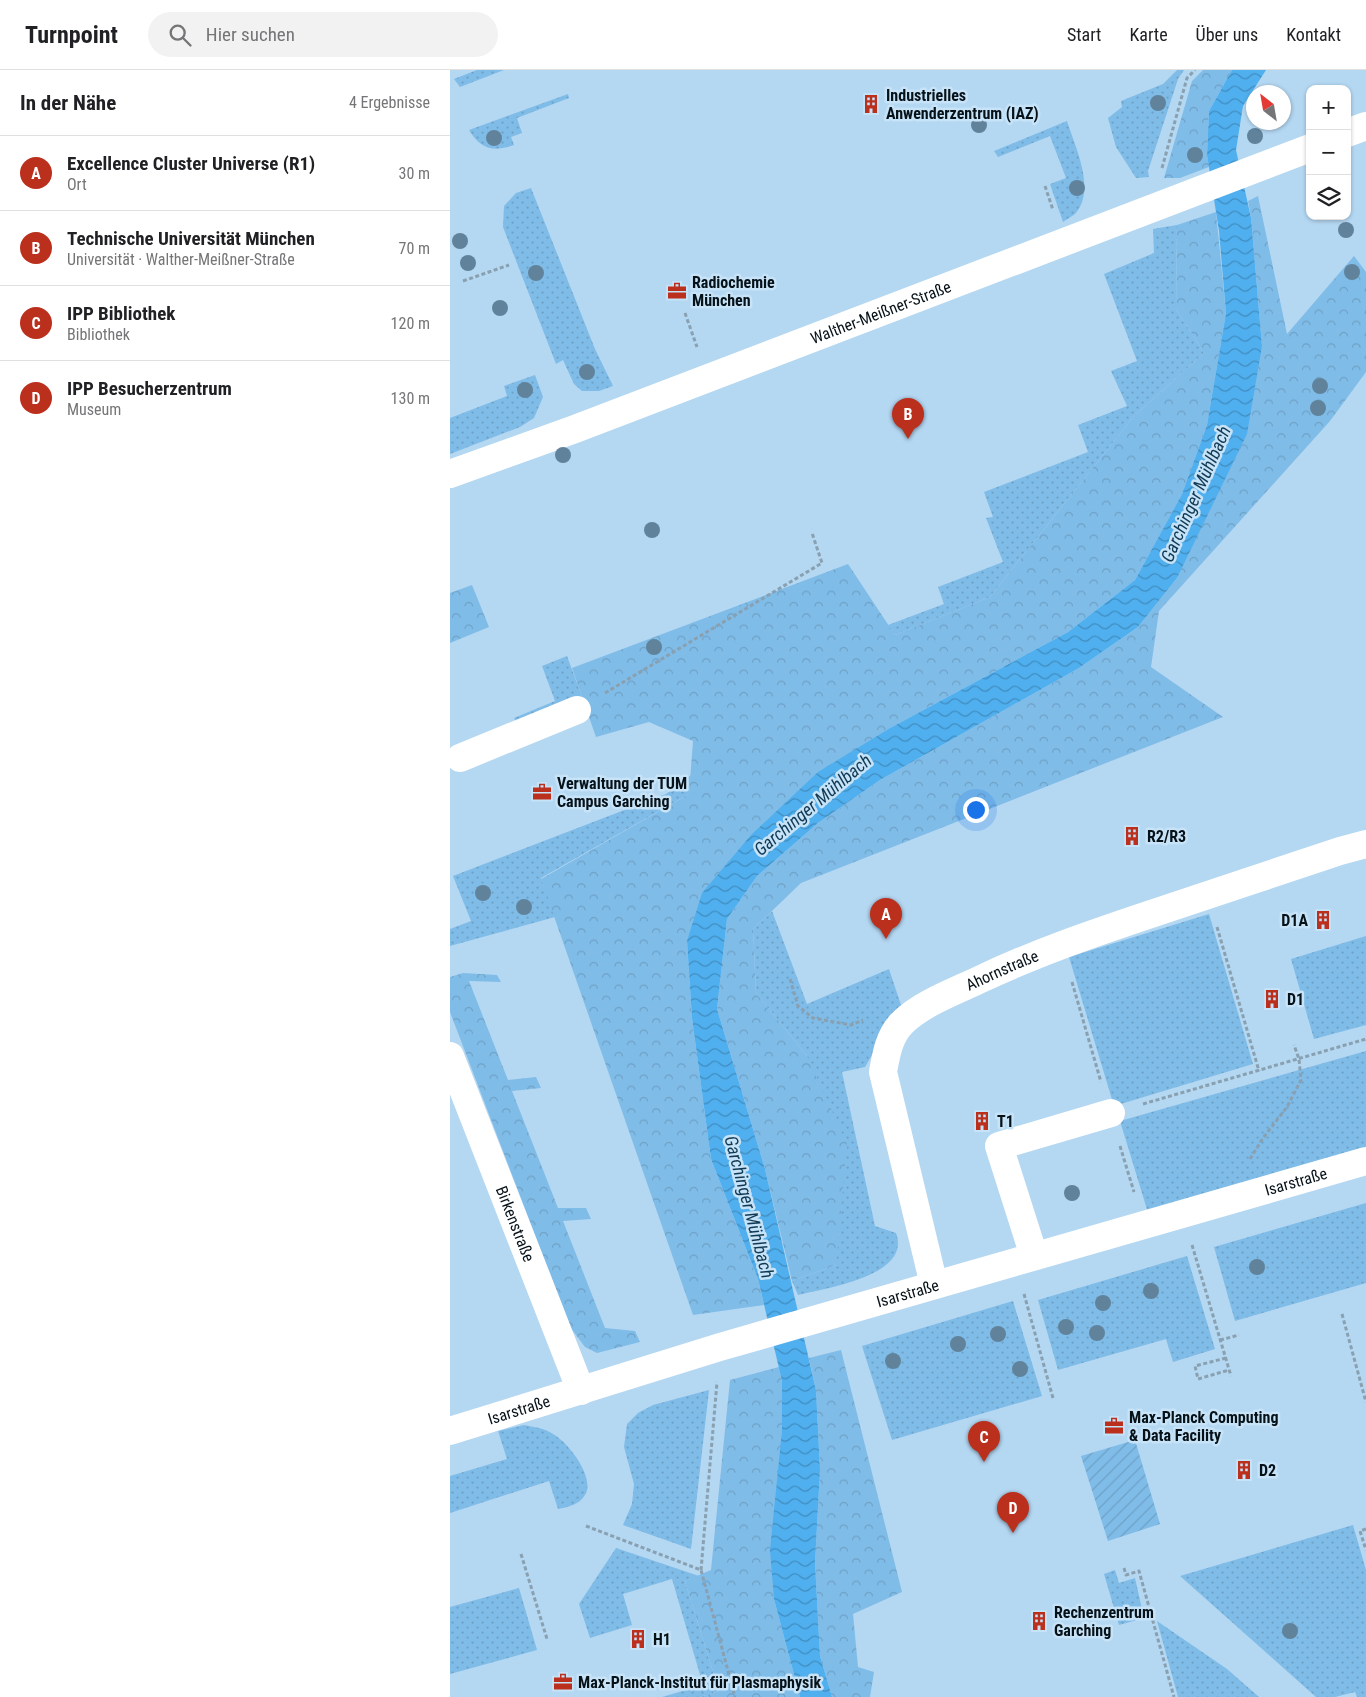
<!DOCTYPE html>
<html lang="de">
<head>
<meta charset="utf-8">
<style>
	:root { --surface:#fff; --page:#f2f2f2; --text:#202124; --muted:#757577; --line:#e0e0e0; --accent:#bb2f1d }
	body { margin:0; font-family:"Roboto Condensed",sans-serif; background:var(--page); color:var(--text) }
	.controls { position:absolute; right:15px; top:15px; display:grid; overflow:hidden; border-radius:10px; box-shadow:0 1px 4px #0004 }
	.controls button { width:45px; height:45px; display:grid; place-items:center; padding:0; border:0; border-bottom:1px solid var(--line); background:var(--surface); color:var(--text); font:25px sans-serif }
	.compass { position:absolute; left:796px; top:15px; width:45px; height:45px; border-radius:50%; background:var(--surface); box-shadow:0 1px 4px #0004; rotate:329deg }
	.you { position:absolute; left:525px; top:739px; width:18px; height:18px; margin:-12px; border:4px solid #fff; border-radius:50%; background:#1a73e8; box-shadow:0 0 0 8px #1a73e833 }
	.badge { display:grid; place-items:center; width:32px; height:32px; border-radius:50%; background:var(--accent); color:#fff; font-size:16px; font-weight:700 }
	.pin { position:absolute; translate:-50% -41px; filter:drop-shadow(0 1px 2px #0008) }
	.pin::after { content:''; position:absolute; top:26px; width:18px; height:15px; background:inherit; clip-path:polygon(0 0,100% 0,50% 100%) }
	.list { margin:0; padding:0; list-style:none }
	h2 { display:flex; justify-content:space-between; align-items:center; height:65px; margin:0; padding:0 20px; font-size:21px }
	h2 small { font-size:16px; font-weight:400; color:var(--muted) }
	.list li { display:grid; grid-template-columns:32px 1fr auto; gap:15px; align-items:center; box-sizing:border-box; height:75px; padding:0 20px; border-top:1px solid var(--line) }
	.list b { display:block; font-size:19px; white-space:nowrap }
	.list p { margin:0; font-size:16px; white-space:nowrap; color:var(--muted) }
	.list em { font-size:16px; font-style:normal; color:var(--muted) }
	.icon { flex:none; width:28px; height:28px; fill:none; stroke:currentColor; stroke-width:2; stroke-linecap:round; stroke-linejoin:round }
	.map { position:relative; flex:none; width:916px; height:1627px; overflow:hidden }
	header { display:flex; align-items:center; gap:30px; box-sizing:border-box; height:70px; padding:0 25px; background:var(--surface); border-bottom:1px solid var(--line) }
	header strong { font-size:24px }
	nav { display:flex; gap:28px; margin-inline-start:auto; font-size:18px }
	.search { width:350px; height:45px; background:var(--page); display:flex; align-items:center; gap:12px; box-sizing:border-box; padding:0 18px; border-radius:28px; color:var(--muted); font-size:19px }
	main { display:flex }
	aside { flex:1; background:var(--surface) }
	.map>svg:first-child { display:block }
	.built { fill:#b4d7f2; fill-rule:evenodd }
	.grass { fill:url(#grass-dots) }
	.forest { fill:url(#forest-crowns) }
	.garden { fill:url(#garden-furrows) }
	.water { fill:url(#water-waves) }
	.lines { fill:none; stroke-linecap:round; stroke-linejoin:round }
	.path { stroke:#89a0b1; stroke-width:3; stroke-dasharray:4 2.5; stroke-linecap:butt }
	.minor { stroke:#fff; stroke-width:28 }
	.tree { fill:#60839b }
	.labels { text-anchor:middle; stroke-width:5; stroke-linejoin:round; paint-order:stroke }
	.poi-label { font-size:16px; font-weight:bold; fill:#071118; stroke:#c6e3f8; text-anchor:start }
	.street-label { font-size:16px; fill:#071118; stroke:#c6e3f8 }
	.water-label { font-size:18px; font-style:italic; fill:#113953; stroke:#c6e3f8 }
</style>
</head>
<body>
<header>
<strong>Turnpoint</strong>
<div class="search"><svg class="icon" aria-label="search" viewBox="0 0 24 24"><circle cx="10" cy="10" r="6"/><path d="M15 15l6 6"/></svg>Hier suchen</div>
<nav><a>Start</a><a>Karte</a><a>Über uns</a><a>Kontakt</a></nav>
</header>
<main>
<aside>
<h2>In der Nähe<small>4 Ergebnisse</small></h2>
<ul class="list">
<li><span class="badge">A</span><div><b>Excellence Cluster Universe (R1)</b><p>Ort</p></div><em>30 m</em></li>
<li><span class="badge">B</span><div><b>Technische Universität München</b><p>Universität · Walther-Meißner-Straße</p></div><em>70 m</em></li>
<li><span class="badge">C</span><div><b>IPP Bibliothek</b><p>Bibliothek</p></div><em>120 m</em></li>
<li><span class="badge">D</span><div><b>IPP Besucherzentrum</b><p>Museum</p></div><em>130 m</em></li>
</ul>
</aside>
<div class="map">
<svg width="916" height="1627" viewBox="0 0 916 1627">
	<defs>
		<pattern id="grass-dots" width="8" height="8" patternUnits="userSpaceOnUse" patternTransform="scale(1.25)"><rect width="8" height="8" fill="#80bce8"/><path d="M2 2h.1M6 6h.1" fill="none" stroke="#6da1c6" stroke-width="1.8" stroke-linecap="round"/></pattern>
		<pattern id="forest-crowns" width="20" height="18" patternUnits="userSpaceOnUse" patternTransform="scale(1.25)"><rect width="20" height="18" fill="#80bce8"/><path d="M2 6a3 3 0 1 1 6 0M12 15a3 3 0 1 1 6 0" fill="none" stroke="#6da1c6"/></pattern>
		<pattern id="garden-furrows" width="10" height="10" patternUnits="userSpaceOnUse" patternTransform="scale(1.25)"><rect width="10" height="10" fill="#80bce8"/><path d="M-1 1l2-2M0 10L10 0M9 11l2-2" fill="none" stroke="#6da1c6"/></pattern>
		<pattern id="water-waves" width="16" height="10" patternUnits="userSpaceOnUse" patternTransform="scale(1.25)"><rect width="16" height="10" fill="#50afee"/><path d="M0 5q4-4 8 0t8 0" fill="none" stroke="#408dc0"/></pattern>
	</defs>
	<rect width="100%" height="100%" fill="#c6e3f8"/>
	<!-- built -->
	<path class="built" d="M0 0H916V1627H0ZM860 19H897V146H860ZM804 22H834V52H804Z"/>
	<!-- grass -->
	<g class="grass">
		<path d="M27 0H54L10 17 4 9Z"/>
		<path d="M727 0H734L728 9 698 101 699 107 686 108 666 77 658 48 672 37 671 31 713 14Z"/>
		<path d="M118 24 119 28 67 48 72 63 61 67 64 75C44 82 31 80 19 60Z"/>
		<path d="M617 51C625 77 646 118 626 143 623 146 617 149 613 152L600 114 616 108 600 66 548 87 544 81Z"/>
		<path d="M81 118 145 279 163 316 149 321H132L124 314 113 290 106 294 53 157 54 136 66 123Z"/>
		<path d="M727 155 726 239 754 283 684 346 540 527 445 565 438 555 494 534 488 517 553 492 536 448 543 447 534 422 638 382 628 355 677 336 661 301 687 291 654 204 704 183 703 159Z"/>
		<path d="M85 305 93 327 84 348 70 357 0 384V348L57 326 54 316Z"/>
		<path d="M117 586 134 632 69 659 64 648 105 631 92 596Z"/>
		<path d="M241 705 239 724 91 808 105 847 0 876V859L21 851 3 806 216 724Z"/>
		<path d="M322 841 357 934 439 899 452 938 443 949 415 997 392 1002 425 1156 446 1163C462 1206 376 1218 348 1225L342 1211 386 1195 357 986 306 923 303 859Z"/>
		<path d="M759 844 803 994 664 1036 619 887Z"/>
		<path d="M916 866V955L864 969 841 889Z"/>
		<path d="M916 981V1084L699 1146 670 1051Z"/>
		<path d="M916 1133V1213L785 1251 764 1177Z"/>
		<path d="M737 1186 765 1279 723 1292 716 1269 608 1300 588 1230Z"/>
		<path d="M563 1231 592 1326 442 1370 412 1276Z"/>
		<path d="M259 1320 241 1479 173 1455 182 1434 184 1414 174 1377 177 1354 188 1343 203 1335Z"/>
		<path d="M74 1355C84 1357 94 1358 103 1364 118 1372 146 1408 135 1425 129 1435 118 1437 108 1439L99 1411 0 1443V1406L57 1389 48 1361Z"/>
		<path d="M903 1455 916 1500V1627H907L905 1622 885 1627H866L730 1506Z"/>
		<path d="M166 1478 249 1506 235 1511 269 1621 250 1627H212L253 1615 222 1509 173 1524 182 1555 140 1568 129 1534Z"/>
		<path d="M665 1500 669 1513 685 1508 694 1548 669 1555 654 1504Z"/>
		<path d="M69 1518 87 1580 0 1604V1537Z"/>
		<path d="M707 1551 777 1599 809 1627H728Z"/>
	</g>
	<!-- forest -->
	<g class="forest">
		<path d="M753 0H782L759 41 757 85 759 97 730 108H714L742 11Z"/>
		<path d="M808 126 837 264 904 186 916 202V302L880 351 709 541 701 597 773 647 351 813 303 859 306 923 357 986 397 1074 386 1195 342 1211 315 1099 267 939 277 849 307 806 368 753 430 710 629 598 688 557 727 508 812 276 801 148 798 131Z"/>
		<path d="M766 142 776 243 757 355 732 424 685 510 618 562 442 657 237 871 242 948 261 1089 308 1209 314 1235 243 1245 91 809 239 724 243 671 199 652 146 667 122 598 398 494 445 565 540 527 684 346 754 283 726 239 727 155Z"/>
		<path d="M22 515 39 557 0 573V523Z"/>
		<path d="M13 903 47 905 51 912 19 911 58 1010 86 1007 91 1018 62 1021 108 1138H136L141 1149 113 1151 155 1258 185 1261 190 1272 147 1283 135 1277 120 1257 0 942V907Z"/>
		<path d="M391 1280 452 1522 403 1544 408 1597 424 1602 420 1627H382L370 1586 365 1493 370 1400 366 1320 359 1288Z"/>
		<path d="M329 1297 332 1311V1360L324 1529 350 1627H250L269 1621 235 1511 261 1500 280 1310Z"/>
	</g>
	<!-- garden -->
	<path class="garden" d="M685 1370 710 1454 658 1471 631 1386Z"/>
	<!-- water -->
	<path class="water" d="M782 0H816L793 36 786 80 801 148 812 276 797 364 727 508 688 557 629 598 430 710 368 753 307 806 277 849 267 939 315 1099 366 1320 370 1400 365 1493 370 1586 382 1627H350L324 1529 320 1480 332 1360V1311L308 1209 261 1089 242 948 237 871 252 823 301 765 368 702 442 657 618 562 685 510 732 424 757 355 776 243 769 161 757 85 759 41Z"/>
	<g class="lines">
		<!-- path -->
		<g class="path">
			<path d="M712 98 737 8 745 0"/>
			<path d="M595 116 603 140"/>
			<path d="M13 211 59 195"/>
			<path d="M235 243 247 277"/>
			<path d="M155 623 372 493 362 463"/>
			<path d="M767 857 809 1001"/>
			<path d="M340 909 348 936 363 948 401 955 413 950"/>
			<path d="M622 912 651 1012"/>
			<path d="M693 1034 916 969"/>
			<path d="M670 1076 684 1122"/>
			<path d="M800 1089 813 1068 837 1037 851 1010 849 989 844 975"/>
			<path d="M742 1175 781 1306"/>
			<path d="M574 1224 603 1328"/>
			<path d="M892 1244 916 1332"/>
			<path d="M770 1270 789 1265"/>
			<path d="M776 1288 745 1296 748 1309 779 1300"/>
			<path d="M136 1456 251 1500 285 1627"/>
			<path d="M916 1459 910 1461 916 1480"/>
			<path d="M71 1484 97 1569"/>
			<path d="M674 1498 676 1505 689 1501 724 1627"/>
			<path d="M251 1500 267 1312"/>
		</g>
		<!-- minor -->
		<g class="minor">
			<path d="M897 63 916 56"/>
			<path id="s1" d="M0 404 125 359 860 78"/>
			<path d="M10 688 127 640"/>
			<path id="s2" d="M0 986 131 1321"/>
			<path d="M584 1186 549 1076 661 1043"/>
			<path id="s3" d="M484 1215 433 1002C436 985 439 966 452 953 472 933 506 921 531 909 588 882 647 862 707 842 768 822 829 801 890 781L916 774"/>
			<path id="s4" d="M0 1361 270 1277 916 1091"/>
		</g>
	</g>
	<!-- trees -->
	<g class="tree">
		<circle cx="708" cy="33" r="8"/>
		<circle cx="529" cy="55" r="8"/>
		<circle cx="805" cy="66" r="8"/>
		<circle cx="44" cy="68" r="8"/>
		<circle cx="745" cy="85" r="8"/>
		<circle cx="627" cy="118" r="8"/>
		<circle cx="896" cy="160" r="8"/>
		<circle cx="10" cy="171" r="8"/>
		<circle cx="18" cy="193" r="8"/>
		<circle cx="902" cy="202" r="8"/>
		<circle cx="86" cy="203" r="8"/>
		<circle cx="50" cy="238" r="8"/>
		<circle cx="137" cy="302" r="8"/>
		<circle cx="870" cy="316" r="8"/>
		<circle cx="75" cy="320" r="8"/>
		<circle cx="868" cy="338" r="8"/>
		<circle cx="113" cy="385" r="8"/>
		<circle cx="202" cy="460" r="8"/>
		<circle cx="204" cy="577" r="8"/>
		<circle cx="33" cy="823" r="8"/>
		<circle cx="74" cy="837" r="8"/>
		<circle cx="622" cy="1123" r="8"/>
		<circle cx="807" cy="1197" r="8"/>
		<circle cx="701" cy="1221" r="8"/>
		<circle cx="653" cy="1233" r="8"/>
		<circle cx="616" cy="1257" r="8"/>
		<circle cx="647" cy="1263" r="8"/>
		<circle cx="548" cy="1264" r="8"/>
		<circle cx="508" cy="1274" r="8"/>
		<circle cx="443" cy="1291" r="8"/>
		<circle cx="570" cy="1299" r="8"/>
		<circle cx="840" cy="1561" r="8"/>
	</g>
	<!-- icons -->
	<defs>
		<g id="building-bare" transform="scale(1.5)"><path d="M-4-6H4V6H1V3H-1V6H-4ZM-2.5-4.3h1.7v1.8h-1.7ZM.8-4.3h1.7v1.8H.8ZM-2.5-1h1.7V.8h-1.7ZM.8-1h1.7V.8H.8Z" fill="#bb2f1d" stroke="#c6e3f8" stroke-width="2.5" paint-order="stroke"/></g>
		<g id="office-bare" transform="scale(1.5)"><path d="M-6-3h4V-5.5h4V-3h4V5H-6ZM-1-4.5V-3h2v-1.5ZM-6 0V1H6V0Z" fill="#bb2f1d" stroke="#c6e3f8" stroke-width="2.5" paint-order="stroke"/></g>
	</defs>
	<g fill-rule="evenodd">
		<use href="#building-bare" x="421" y="34"/>
		<use href="#office-bare" x="227" y="221"/>
		<use href="#office-bare" x="92" y="722"/>
		<use href="#building-bare" x="682" y="766"/>
		<use href="#building-bare" x="873" y="850"/>
		<use href="#building-bare" x="822" y="929"/>
		<use href="#building-bare" x="532" y="1051"/>
		<use href="#office-bare" x="664" y="1356"/>
		<use href="#building-bare" x="794" y="1400"/>
		<use href="#building-bare" x="589" y="1551"/>
		<use href="#building-bare" x="188" y="1569"/>
		<use href="#office-bare" x="113" y="1612"/>
	</g>
	<g class="labels">
		<!-- poi labels -->
		<g class="poi-label">
			<text x="436" y="31">Industrielles<tspan x="436" dy="18">Anwenderzentrum (IAZ)</tspan></text>
			<text x="242" y="218">Radiochemie<tspan x="242" dy="18">München</tspan></text>
			<text x="107" y="719">Verwaltung der TUM<tspan x="107" dy="18">Campus Garching</tspan></text>
			<text x="697" y="772">R2/R3</text>
			<text x="858" y="856" text-anchor="end">D1A</text>
			<text x="837" y="935">D1</text>
			<text x="547" y="1057">T1</text>
			<text x="679" y="1353">Max-Planck Computing<tspan x="679" dy="18">&amp; Data Facility</tspan></text>
			<text x="809" y="1406">D2</text>
			<text x="604" y="1548">Rechenzentrum<tspan x="604" dy="18">Garching</tspan></text>
			<text x="203" y="1575">H1</text>
			<text x="128" y="1618">Max-Planck-Institut für Plasmaphysik</text>
		</g>
		<!-- street labels -->
		<g class="street-label">
			<text dy="6" stroke="none"><textPath href="#s1" startOffset="460">Walther-Meißner-Straße</textPath></text>
			<text dy="6" stroke="none"><textPath href="#s3" startOffset="386">Ahornstraße</textPath></text>
			<text dy="6" stroke="none"><textPath href="#s4" startOffset="882">Isarstraße</textPath></text>
			<text dy="6" stroke="none"><textPath href="#s2" startOffset="180">Birkenstraße</textPath></text>
			<text dy="6" stroke="none"><textPath href="#s4" startOffset="478">Isarstraße</textPath></text>
			<text dy="6" stroke="none"><textPath href="#s4" startOffset="72">Isarstraße</textPath></text>
		</g>
		<!-- water labels -->
		<g class="water-label">
			<text transform="translate(746 424) rotate(-66)" y="6">Garchinger Mühlbach</text>
			<text transform="translate(363 735) rotate(-40)" y="6">Garchinger Mühlbach</text>
			<text transform="translate(299 1137) rotate(75)" y="6">Garchinger Mühlbach</text>
		</g>
	</g>
</svg>
<div class="controls">
<button>+</button>
<button>−</button>
<button><svg class="icon" aria-label="layers" viewBox="0 0 24 24"><path d="M12 4l9 5-9 5-9-5zM3 14l9 5 9-5"/></svg></button>
</div>
<svg class="compass" viewBox="-18 -18 36 36"><path d="M0-13l5 13h-10z" fill="#e53935"/><path d="M0 13l5-13h-10z" fill="#757577"/></svg>
<div class="you"></div>
<div class="pin badge" style="left:436px;top:869px">A</div>
<div class="pin badge" style="left:458px;top:369px">B</div>
<div class="pin badge" style="left:534px;top:1392px">C</div>
<div class="pin badge" style="left:563px;top:1463px">D</div>
</div>
</main>
</body>
</html>
